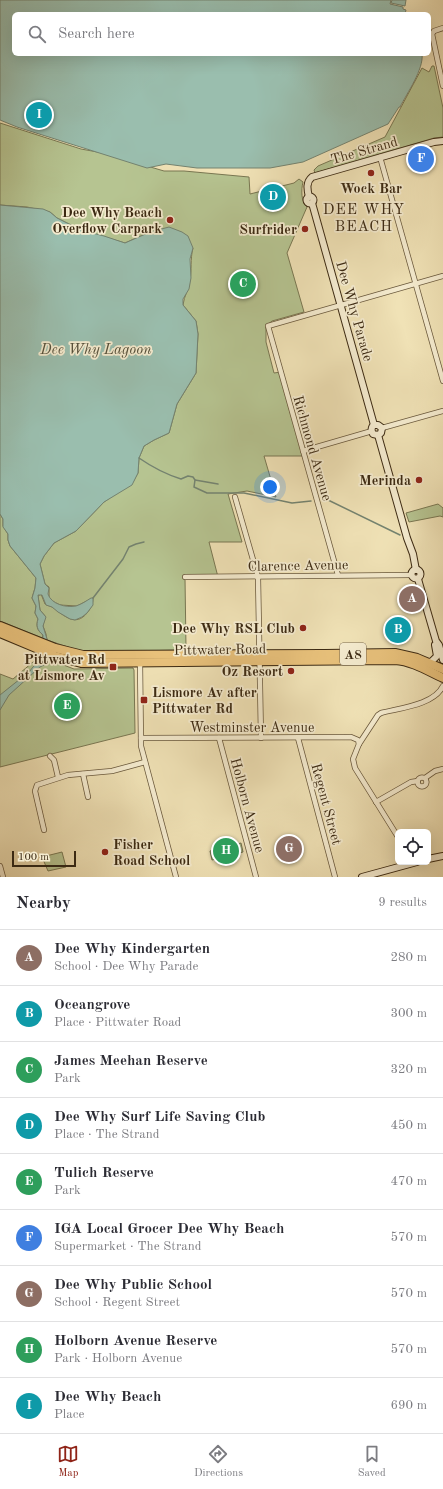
<!DOCTYPE html>
<html lang="en">
<head>
<meta charset="utf-8">
<style>
	:root { --surface:#fff; --page:#f7f7f7; --text:#2b2b33; --muted:#7c7c81; --line:#e1e1e2; --accent:#8f2418 }
	body { margin:0; font-family:"Old Standard TT",serif; background:var(--page); color:var(--text) }
	.controls { position:absolute; right:12px; bottom:12px; display:grid; overflow:hidden; border-radius:6px; box-shadow:0 4px 16px #0002 }
	.controls button { width:36px; height:36px; display:grid; place-items:center; padding:0; border:0; border-bottom:1px solid var(--line); background:var(--surface); color:var(--text); font:20px sans-serif }
	.scale { position:absolute; left:12px; bottom:10px; width:64px; box-sizing:border-box; padding-left:4px; border:2px solid #3c2a13; border-top:0; font-size:11px; line-height:14px; white-space:nowrap; color:#3c2a13; -webkit-text-stroke:3px #f5ecd0; paint-order:stroke }
	.you { position:absolute; left:270px; top:487px; width:14px; height:14px; margin:-10px; border:3px solid #fff; border-radius:50%; background:#1a73e8; box-shadow:0 0 0 6px #1a73e833 }
	.badge { display:grid; place-items:center; width:26px; height:26px; border-radius:50%; background:var(--accent); color:#fff; font-size:13px; font-weight:700 }
	.pin { position:absolute; translate:-50% -50%; border:2px solid #fff; box-shadow:0 1px 4px #0006 }
	.list { margin:0; padding:0; list-style:none }
	h2 { display:flex; justify-content:space-between; align-items:center; height:52px; margin:0; padding:0 16px; font-size:17px }
	h2 small { font-size:13px; font-weight:400; color:var(--muted) }
	.list li { display:grid; grid-template-columns:26px 1fr auto; gap:12px; align-items:center; box-sizing:border-box; height:56px; padding:0 16px; border-top:1px solid var(--line) }
	.list b { display:block; font-size:15px; white-space:nowrap }
	.list p { margin:0; font-size:13px; white-space:nowrap; color:var(--muted) }
	.list em { font-size:13px; font-style:normal; color:var(--muted) }
	.icon { flex:none; width:22px; height:22px; fill:none; stroke:currentColor; stroke-width:2; stroke-linecap:round; stroke-linejoin:round }
	.map { position:relative; flex:none; width:443px; height:877px; overflow:hidden }
	.search { position:absolute; background:var(--surface); box-shadow:0 4px 16px #0002; left:12px; right:12px; top:12px; height:44px; display:flex; align-items:center; gap:10px; box-sizing:border-box; padding:0 14px; border-radius:6px; color:var(--muted); font-size:15px }
	.sheet { height:556px; background:var(--surface) }
	nav { display:flex; justify-content:space-around; align-items:center; box-sizing:border-box; height:56px; border-top:1px solid var(--line); background:var(--surface); font-size:11px; color:var(--muted) }
	nav a { display:grid; justify-items:center; gap:2px }
	nav .on { color:var(--accent) }
	.map>svg:first-child { display:block }
	.green { fill:#b6c491; stroke:#797752 }
	.water { fill:#9abeae; stroke:#748370 }
	.lines { fill:none; stroke-linecap:round; stroke-linejoin:round }
	.stream { stroke:#748370; stroke-width:1.5 }
	.street-casing { stroke:#69583c; stroke-width:6 }
	.secondary-casing { stroke:#3c2a13; stroke-width:8 }
	.highway-casing { stroke:#3c2a13; stroke-width:10 }
	.street { stroke:#f5ecd0; stroke-width:4.5 }
	.secondary { stroke:#f5ecd0; stroke-width:6 }
	.highway { stroke:#e8c17b; stroke-width:8 }
	.poi-dot { fill:#8f2418; stroke:#f5ecd0; stroke-width:1.5 }
	.labels { text-anchor:middle; stroke-width:3.5; stroke-linejoin:round; paint-order:stroke }
	.shield { fill:#f5ecd0; stroke:#74644c; stroke-width:1 }
	.shield-label { font-size:13px; font-weight:bold; fill:#3c2a13 }
	.street-label { font-size:14px; fill:#3c2a13; stroke:#f5ecd0 }
	.poi-label { font-size:14px; font-weight:bold; fill:#3c2a13; stroke:#f5ecd0; text-anchor:end }
	.neighbourhood-label { font-size:15px; letter-spacing:1px; fill:#3c2a13; stroke:#f5ecd0 }
	.water-label { font-size:15px; font-style:italic; fill:#544f3a; stroke:#f5ecd0 }
</style>
</head>
<body>
<div class="map">
<svg width="443" height="877" viewBox="0 0 443 877">
	<rect width="100%" height="100%" fill="#f0e2b6"/>
	<filter id="stains"><feTurbulence type="fractalNoise" baseFrequency=".005" numOctaves="4"/><feColorMatrix values="0 0 0 0 .2 0 0 0 0 .09 0 0 0 0 .02 0 0 0 .5 -.17"/></filter>
	<radialGradient id="worn" r=".72"><stop offset=".6" stop-color="#630" stop-opacity="0"/><stop offset="1" stop-color="#630" stop-opacity=".3"/></radialGradient>
	<!-- green -->
	<g class="green">
		<path d="M432 66H434L443 108V137L434 138 315 173 314 170 318 166 385 137 422 68 429 72Z"/>
		<path d="M0 123 81 149 103 153 164 171H184L249 177 250 194 294 183 299 179 303 182C301 190 301 202 307 207L287 253 304 312 272 321 266 326V342L274 373 281 372 304 456H264L276 497 247 491 228 494 242 542H209L218 577 185 578 186 648 184 650 83 652 47 640 46 634 43 626 45 616 40 610 38 596 41 594 45 604C48 606 51 606 54 608 64 616 76 627 87 613 91 608 93 604 93 598L77 606 60 605 52 601 49 598V587L45 584 40 564 44 556 54 543 76 531 104 502 133 482 138 473 139 458 144 446 154 440 169 433 177 404 196 373 198 334 196 321 183 305C184 296 189 289 190 280 192 270 190 259 193 248L150 232 125 243 81 230 57 218 50 212 27 207 0 205Z"/>
		<path d="M438 504 443 508V517L440 516 409 522 406 513Z"/>
		<path d="M0 514 3 519V526L8 534V540L10 546 36 578 35 588 32 598 36 606 35 613 38 619C36 626 37 630 43 635L42 638 0 621Z"/>
		<path d="M40 656 74 669 133 668 134 670 135 733 0 767V674L13 679Z"/>
		<path d="M241 843 243 852 212 860 210 851Z"/>
		<path d="M62 852 66 867 48 871 42 857Z"/>
	</g>
	<!-- water -->
	<g class="water">
		<path d="M0 0H391L390 4 403 7V9L406 10 405 14H14V54H422C424 69 407 93 400 107H399L388 124 303 162 270 168H197L166 164 147 168 17 127 0 120Z"/>
		<path d="M392 0H406L405 6 391 3Z"/>
		<path d="M0 205 43 209 50 212 57 218 81 230 104 236 125 243 150 232 169 227 182 232 188 236 193 248 190 259 191 278 189 289 183 299V305L196 321 198 334 196 373 177 404 169 433 154 440 144 446 139 458 138 473 132 485 104 502 76 531 54 543 44 556 40 564 45 584 49 588 48 594C51 604 66 608 76 606 82 604 86 601 91 598H93V605L87 613 82 617 75 620 70 619 58 612 52 607 46 605 42 595H38L40 610 46 617 43 626 47 639 48 656 46 664 40 667 9 695 0 710V695L30 671C33 665 41 662 43 655 44 649 42 641 43 635 37 630 36 626 38 619L35 613 36 606 32 598 35 588 36 578 10 546 8 540V534L3 527V519L0 514Z"/>
	</g>
	<g class="lines">
		<!-- stream -->
		<g class="stream">
			<path d="M139 458C152 467 165 474 181 479L188 476 193 477 195 480 194 487 207 493H244L292 503 311 501"/>
			<path d="M195 480 218 484"/>
			<path d="M322 499H326L400 535"/>
			<path d="M93 598 123 559 129 547 136 544 144 542"/>
		</g>
		<!-- street casing -->
		<g class="street-casing">
			<g id="street">
				<path d="M443 28 434 31 432 34 443 86"/>
				<path d="M380 157 443 381"/>
				<path d="M382 428 443 411"/>
				<path d="M303 451 372 431"/>
				<path d="M235 497 258 577 261 738"/>
				<path d="M338 575 268 326 443 276"/>
				<path d="M185 577 411 575"/>
				<path d="M140 661 141 746 176 877"/>
				<path d="M141 738 351 737 358 740 359 744"/>
				<path d="M219 738 256 877"/>
				<path d="M298 738 335 877"/>
				<path d="M50 756 54 760 58 777"/>
				<path d="M83 774 88 797"/>
				<circle cx="422" cy="782" r="4.5"/>
				<path d="M425 778 435 771 443 769"/>
				<path d="M376 802 411 782 418 781"/>
				<path d="M44 830 35 791 37 785 68 775 112 771 145 762"/>
				<path d="M398 837 355 768 353 759 359 744 378 715 381 713C400 708 434 705 443 686"/>
				<path d="M0 866 3 877"/>
			</g>
		</g>
		<!-- secondary casing -->
		<g class="secondary-casing">
			<g id="secondary">
				<circle cx="310" cy="200" r="3.5"/>
				<path d="M309 197C307 189 306 182 312 177L434 142 443 141"/>
				<path d="M312 203 374 425"/>
				<path d="M374 425H378L382 428 381 433 378 435"/>
				<path d="M374 425C371 427 371 431 373 434L378 435"/>
				<path d="M378 435 407 538 413 554 416 570"/>
				<circle cx="416" cy="574" r="4.5"/>
				<path d="M418 579 436 641 439 645 443 660"/>
				<path d="M428 663 432 661 437 656 435 645"/>
				<path d="M428 859 443 856"/>
				<path d="M362 877 417 862"/>
			</g>
		</g>
		<!-- highway casing -->
		<g class="highway-casing">
			<g id="highway">
				<path d="M0 626 55 648 83 655 325 654 395 653 417 658 443 669"/>
				<path d="M0 633 55 656 81 663 395 660C412 661 428 671 443 678"/>
			</g>
		</g>
		<!-- street -->
		<use href="#street" class="street"/>
		<!-- secondary -->
		<use href="#secondary" class="secondary"/>
		<!-- highway -->
		<use href="#highway" class="highway"/>
	</g>
	<!-- markers -->
	<g class="poi-dot">
		<circle cx="371" cy="173" r="4"/>
		<circle cx="170" cy="220" r="4"/>
		<circle cx="305" cy="229" r="4"/>
		<circle cx="419" cy="480" r="4"/>
		<circle cx="303" cy="628" r="4"/>
		<rect x="109" y="663" width="8" height="8" rx="2"/>
		<circle cx="291" cy="671" r="4"/>
		<rect x="140" y="696" width="8" height="8" rx="2"/>
		<circle cx="105" cy="852" r="4"/>
	</g>
	<g class="labels">
		<!-- shield labels -->
		<rect class="shield" x="340" y="643" width="26" height="22" rx="3"/>
		<g class="shield-label">
			<text x="353" y="659">A8</text>
		</g>
		<!-- street labels -->
		<g class="street-label">
			<text transform="translate(364 150) rotate(-16)" y="5">The Strand</text>
			<text transform="translate(355 311) rotate(74)" y="5">Dee Why Parade</text>
			<text transform="translate(313 448) rotate(74)" y="5">Richmond Avenue</text>
			<text transform="translate(298 565) rotate(-1)" y="5">Clarence Avenue</text>
			<text transform="translate(220 649) rotate(-1)" y="5">Pittwater Road</text>
			<text x="252" y="732">Westminster Avenue</text>
			<text transform="translate(327 804) rotate(75)" y="5">Regent Street</text>
			<text transform="translate(248 805) rotate(75)" y="5">Holborn Avenue</text>
		</g>
		<!-- poi labels -->
		<g class="poi-label">
			<text x="371" y="193" text-anchor="middle">Wock Bar</text>
			<text x="162" y="217">Dee Why Beach<tspan x="162" dy="16">Overflow Carpark</tspan></text>
			<text x="297" y="234">Surfrider</text>
			<text x="411" y="485">Merinda</text>
			<text x="295" y="633">Dee Why RSL Club</text>
			<text x="105" y="664">Pittwater Rd<tspan x="105" dy="16">at Lismore Av</tspan></text>
			<text x="283" y="676">Oz Resort</text>
			<text x="152" y="697" text-anchor="start">Lismore Av after<tspan x="152" dy="16">Pittwater Rd</tspan></text>
			<text x="113" y="849" text-anchor="start">Fisher<tspan x="113" dy="16">Road School</tspan></text>
		</g>
		<!-- neighbourhood labels -->
		<g class="neighbourhood-label">
			<text x="364" y="214">DEE WHY<tspan x="364" dy="17">BEACH</tspan></text>
		</g>
		<!-- water labels -->
		<g class="water-label">
			<text x="96" y="354">Dee Why Lagoon</text>
		</g>
	</g>
	<rect width="100%" height="100%" filter="url(#stains)"/>
	<rect width="100%" height="100%" fill="url(#worn)"/>
</svg>
<div class="controls">
<button><svg class="icon" aria-label="locate" viewBox="0 0 24 24"><circle cx="12" cy="12" r="6"/><path d="M12 2v4M12 18v4M2 12h4M18 12h4"/></svg></button>
</div>
<div class="scale">100 m</div>
<div class="you"></div>
<div class="pin badge" style="left:412px;top:599px;background:#8d6e63">A</div>
<div class="pin badge" style="left:398px;top:630px;background:#0f9aa8">B</div>
<div class="pin badge" style="left:243px;top:284px;background:#2e9e5b">C</div>
<div class="pin badge" style="left:273px;top:197px;background:#0f9aa8">D</div>
<div class="pin badge" style="left:67px;top:706px;background:#2e9e5b">E</div>
<div class="pin badge" style="left:421px;top:159px;background:#3f7fe0">F</div>
<div class="pin badge" style="left:289px;top:849px;background:#8d6e63">G</div>
<div class="pin badge" style="left:226px;top:851px;background:#2e9e5b">H</div>
<div class="pin badge" style="left:39px;top:115px;background:#0f9aa8">I</div>
<div class="search"><svg class="icon" aria-label="search" viewBox="0 0 24 24"><circle cx="10" cy="10" r="6"/><path d="M15 15l6 6"/></svg>Search here</div>
</div>
<section class="sheet">
<h2>Nearby<small>9 results</small></h2>
<ul class="list">
<li><span class="badge" style="background:#8d6e63">A</span><div><b>Dee Why Kindergarten</b><p>School · Dee Why Parade</p></div><em>280 m</em></li>
<li><span class="badge" style="background:#0f9aa8">B</span><div><b>Oceangrove</b><p>Place · Pittwater Road</p></div><em>300 m</em></li>
<li><span class="badge" style="background:#2e9e5b">C</span><div><b>James Meehan Reserve</b><p>Park</p></div><em>320 m</em></li>
<li><span class="badge" style="background:#0f9aa8">D</span><div><b>Dee Why Surf Life Saving Club</b><p>Place · The Strand</p></div><em>450 m</em></li>
<li><span class="badge" style="background:#2e9e5b">E</span><div><b>Tulich Reserve</b><p>Park</p></div><em>470 m</em></li>
<li><span class="badge" style="background:#3f7fe0">F</span><div><b>IGA Local Grocer Dee Why Beach</b><p>Supermarket · The Strand</p></div><em>570 m</em></li>
<li><span class="badge" style="background:#8d6e63">G</span><div><b>Dee Why Public School</b><p>School · Regent Street</p></div><em>570 m</em></li>
<li><span class="badge" style="background:#2e9e5b">H</span><div><b>Holborn Avenue Reserve</b><p>Park · Holborn Avenue</p></div><em>570 m</em></li>
<li><span class="badge" style="background:#0f9aa8">I</span><div><b>Dee Why Beach</b><p>Place</p></div><em>690 m</em></li>
</ul>
</section>
<nav>
<a class="on"><svg class="icon" aria-label="map" viewBox="0 0 24 24"><path d="M3 6l6-2 6 2 6-2v14l-6 2-6-2-6 2zM9 4v14M15 6v14"/></svg>Map</a>
<a><svg class="icon" aria-label="directions" viewBox="0 0 24 24"><path d="M12 3l9 9-9 9-9-9zM9 14v-3h6M13 9l2 2-2 2"/></svg>Directions</a>
<a><svg class="icon" aria-label="saved" viewBox="0 0 24 24"><path d="M7 4h10v16l-5-4-5 4z"/></svg>Saved</a>
</nav>
</body>
</html>
